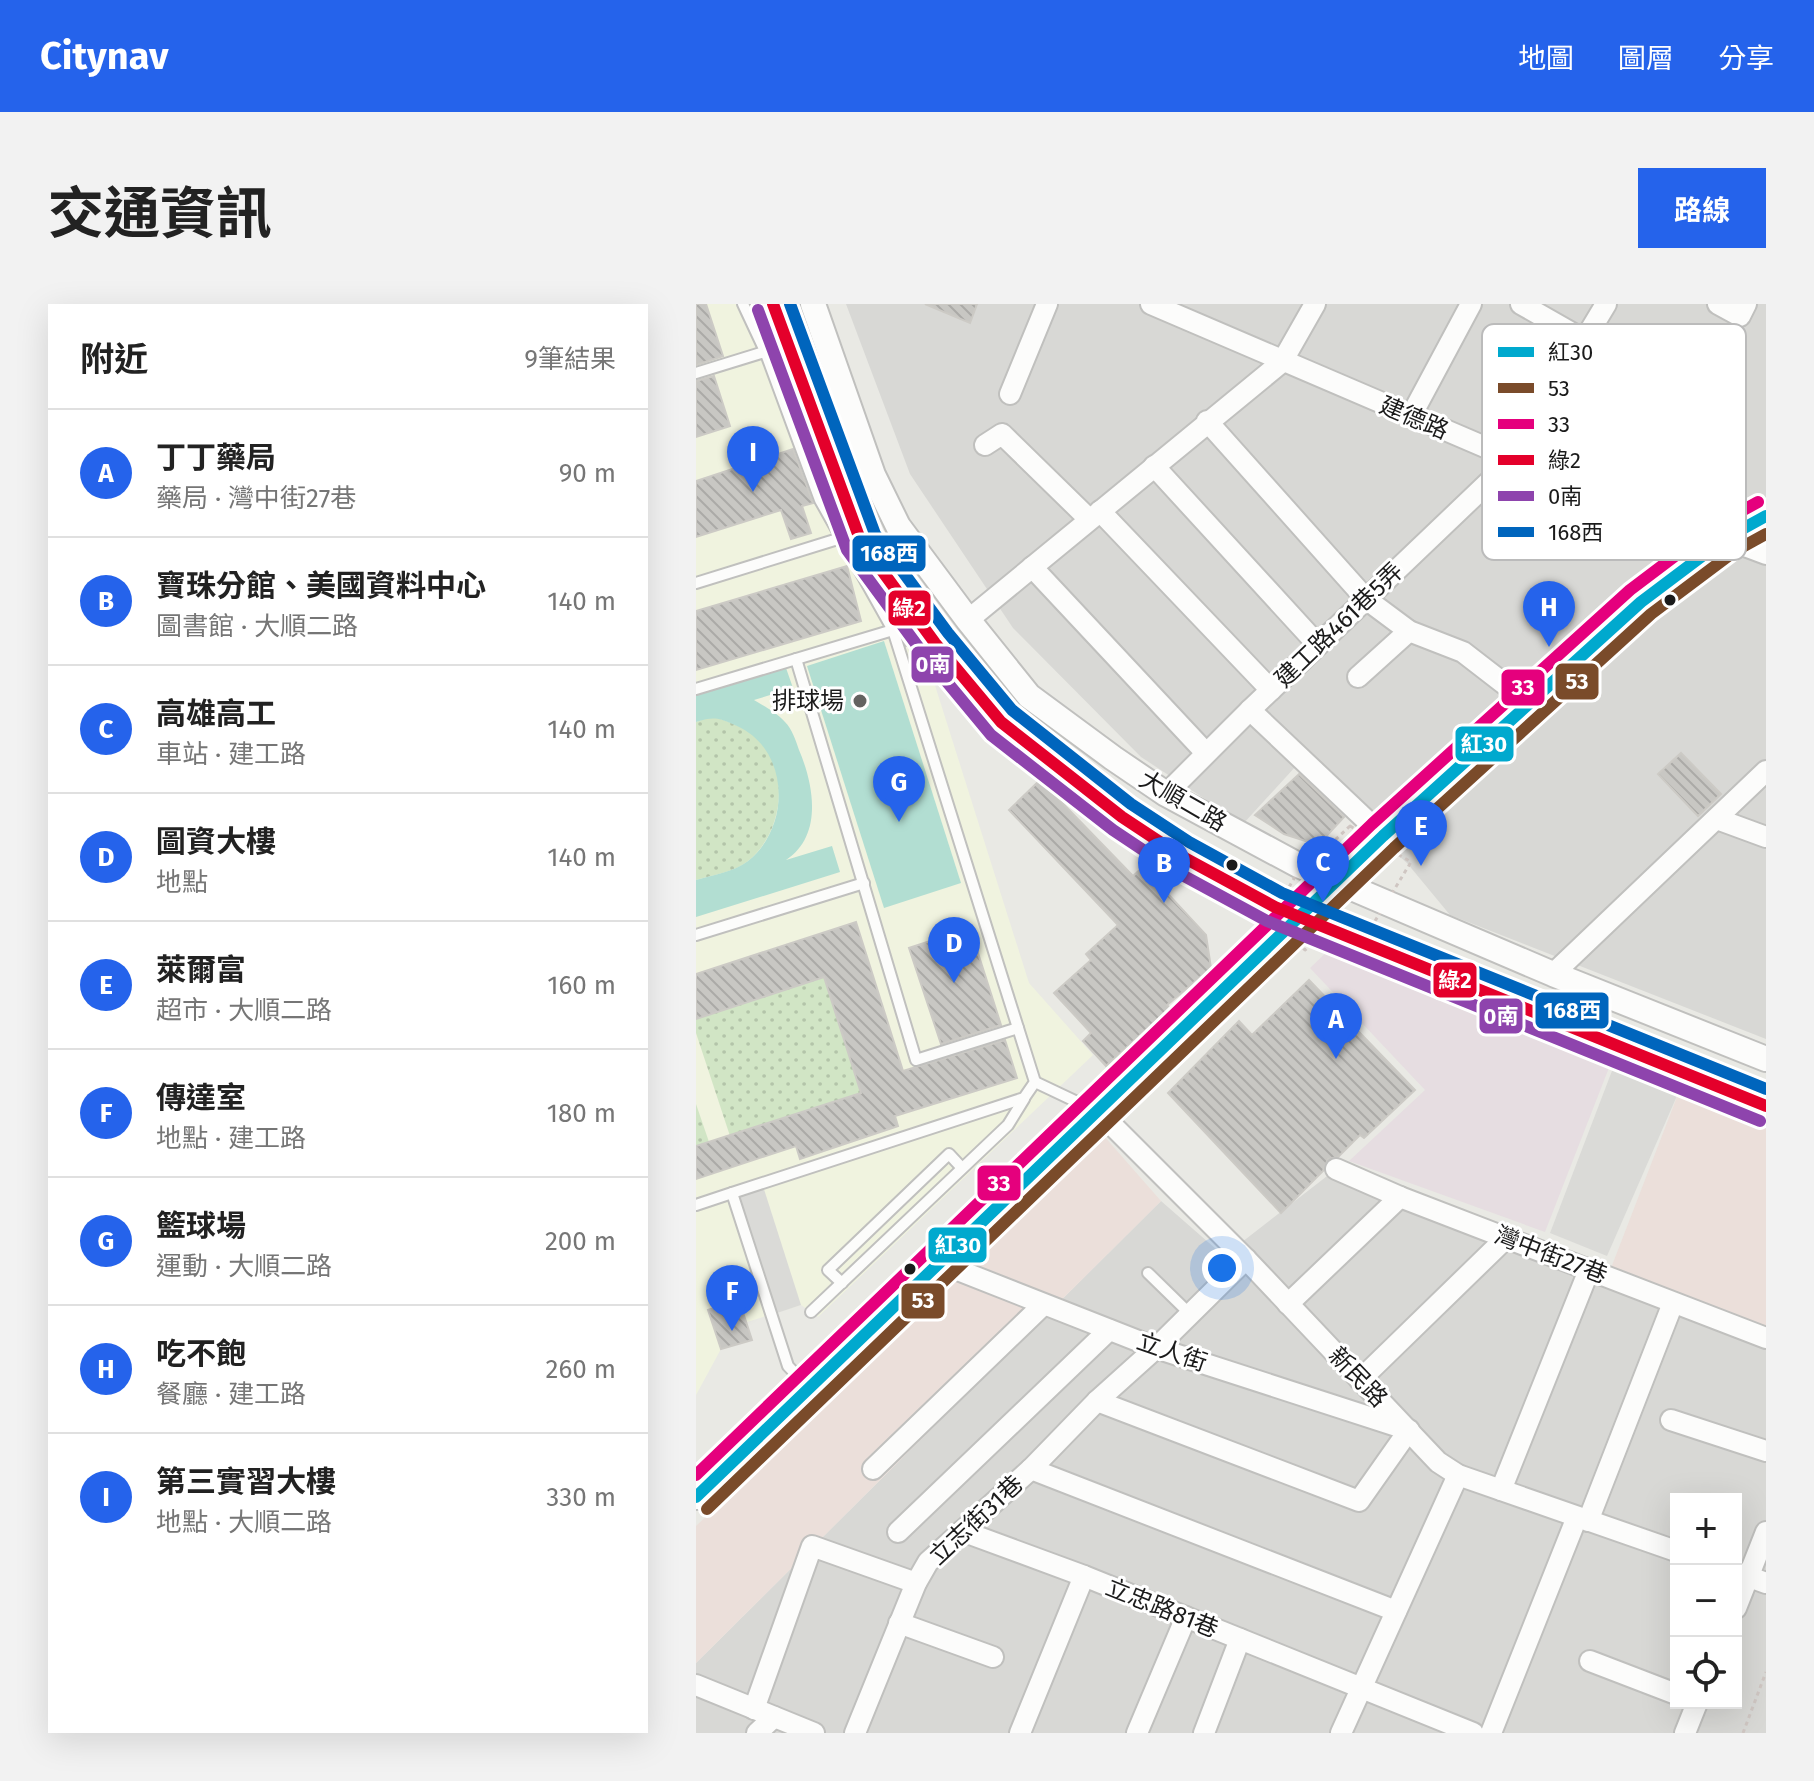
<!DOCTYPE html>
<html lang="zh-TW">
<head>
<meta charset="utf-8">
<style>
	:root { --surface:#fff; --page:#f2f2f2; --text:#222; --muted:#767676; --line:#e0e0e0; --accent:#2563eb }
	body { margin:0; font-family:"Fira Sans","Noto Sans TC",sans-serif; background:var(--page); color:var(--text) }
	.controls { position:absolute; right:24px; bottom:24px; display:grid; overflow:hidden; border-radius:0px; box-shadow:0 8px 32px #0002 }
	.controls button { width:72px; height:72px; display:grid; place-items:center; padding:0; border:0; border-bottom:2px solid var(--line); background:var(--surface); color:var(--text); font:40px sans-serif }
	.you { position:absolute; left:526px; top:964px; width:28px; height:28px; margin:-20px; border:6px solid #fff; border-radius:50%; background:#1a73e8; box-shadow:0 0 0 12px #1a73e833 }
	.badge { display:grid; place-items:center; width:52px; height:52px; border-radius:50%; background:var(--accent); color:#fff; font-size:26px; font-weight:700 }
	.pin { position:absolute; translate:-50% -66px; filter:drop-shadow(0 2px 4px #0008) }
	.pin::after { content:''; position:absolute; top:42px; width:28px; height:24px; background:inherit; clip-path:polygon(0 0,100% 0,50% 100%) }
	.list { margin:0; padding:0; list-style:none }
	h2 { display:flex; justify-content:space-between; align-items:center; height:104px; margin:0; padding:0 32px; font-size:34px }
	h2 small { font-size:26px; font-weight:400; color:var(--muted) }
	.list li { display:grid; grid-template-columns:52px 1fr auto; gap:24px; align-items:center; box-sizing:border-box; height:128px; padding:0 32px; border-top:2px solid var(--line) }
	.list b { display:block; font-size:30px; white-space:nowrap }
	.list p { margin:0; font-size:26px; white-space:nowrap; color:var(--muted) }
	.list em { font-size:26px; font-style:normal; color:var(--muted) }
	.icon { flex:none; width:44px; height:44px; fill:none; stroke:currentColor; stroke-width:2; stroke-linecap:round; stroke-linejoin:round }
	.map { position:relative; flex:none; width:1070px; height:1429px; overflow:hidden; border-radius:0px }
	header { display:flex; align-items:center; gap:48px; box-sizing:border-box; height:112px; padding:0 40px; background:var(--accent); color:#fff }
	header strong { font-size:38px }
	nav { display:flex; gap:44px; margin-inline-start:auto; font-size:28px }
	.intro { display:flex; align-items:center; justify-content:space-between; box-sizing:border-box; height:192px; padding:0 48px }
	h1 { margin:0; font-size:56px }
	.button { padding:20px 36px; border-radius:0px; background:var(--accent); color:#fff; font-size:28px; font-weight:700 }
	main { display:flex; gap:48px; padding:0 48px }
	aside { flex:1; background:var(--surface); border-radius:0px; box-shadow:0 8px 32px #0002 }
	.map>svg:first-child { display:block }
	.residential { fill:#d8d8d5; fill-rule:evenodd }
	.commercial { fill:#ebdfda }
	.industrial { fill:#e6dde1 }
	.education { fill:#f0f3df }
	.grass { fill:url(#grass-dots) }
	.pitch { fill:#b2ded2 }
	.parking { fill:#dadad7 }
	.building { fill:url(#building-back-hatch); stroke:#cccac5; stroke-width:2 }
	.lines { fill:none; stroke-linecap:round; stroke-linejoin:round }
	.service-casing { stroke:#c0c0be; stroke-width:14 }
	.minor-casing { stroke:#c0c0be; stroke-width:24 }
	.tertiary-casing { stroke:#c0c0be; stroke-width:28 }
	.path { stroke:#cfc6c2; stroke-width:3; stroke-dasharray:4 4; stroke-linecap:butt }
	.service { stroke:#fcfcfb; stroke-width:10 }
	.minor { stroke:#fcfcfb; stroke-width:20 }
	.tertiary { stroke:#fcfcfb; stroke-width:24 }
	.bus-1-casing { stroke:#fff; stroke-width:18 }
	.bus-2-casing { stroke:#fff; stroke-width:18 }
	.bus-3-casing { stroke:#fff; stroke-width:18 }
	.bus-4-casing { stroke:#fff; stroke-width:18 }
	.bus-5-casing { stroke:#fff; stroke-width:18 }
	.bus-6-casing { stroke:#fff; stroke-width:18 }
	.bus-1 { stroke:#00a9ce; stroke-width:12 }
	.bus-2 { stroke:#7a4b2a; stroke-width:12 }
	.bus-3 { stroke:#e5007d; stroke-width:12 }
	.bus-4 { stroke:#e4002b; stroke-width:12 }
	.bus-5 { stroke:#8e44ad; stroke-width:12 }
	.bus-6 { stroke:#0065bd; stroke-width:12 }
	.bus-dot { fill:#1b1b1b; stroke:#fff; stroke-width:3 }
	.poi-dot { fill:#636361; stroke:#fff; stroke-width:3 }
	.labels { text-anchor:middle; stroke-width:6; stroke-linejoin:round; paint-order:stroke }
	.street-label { font-size:24px; fill:#1b1b1b; stroke:#fff }
	.poi-label { font-size:24px; fill:#1b1b1b; stroke:#fff; text-anchor:end }
	.key { fill:#fff; stroke:#bbb; stroke-width:2 }
	.key-label { font-size:22px; fill:#1b1b1b }
	.line-badge { stroke:#fff; stroke-width:3 }
	.badge-label { font-size:22px; text-anchor:middle; font-weight:bold; fill:#fff }
</style>
</head>
<body>
<header>
<strong>Citynav</strong>
<nav><a>地圖</a><a>圖層</a><a>分享</a></nav>
</header>
<div class="intro"><h1>交通資訊</h1><a class="button">路線</a></div>
<main>
<aside>
<h2>附近<small>9筆結果</small></h2>
<ul class="list">
<li><span class="badge">A</span><div><b>丁丁藥局</b><p>藥局 · 灣中街27巷</p></div><em>90 m</em></li>
<li><span class="badge">B</span><div><b>寶珠分館、美國資料中心</b><p>圖書館 · 大順二路</p></div><em>140 m</em></li>
<li><span class="badge">C</span><div><b>高雄高工</b><p>車站 · 建工路</p></div><em>140 m</em></li>
<li><span class="badge">D</span><div><b>圖資大樓</b><p>地點</p></div><em>140 m</em></li>
<li><span class="badge">E</span><div><b>萊爾富</b><p>超市 · 大順二路</p></div><em>160 m</em></li>
<li><span class="badge">F</span><div><b>傳達室</b><p>地點 · 建工路</p></div><em>180 m</em></li>
<li><span class="badge">G</span><div><b>籃球場</b><p>運動 · 大順二路</p></div><em>200 m</em></li>
<li><span class="badge">H</span><div><b>吃不飽</b><p>餐廳 · 建工路</p></div><em>260 m</em></li>
<li><span class="badge">I</span><div><b>第三實習大樓</b><p>地點 · 大順二路</p></div><em>330 m</em></li>
</ul>
</aside>
<div class="map">
<svg width="1070" height="1429" viewBox="0 0 1070 1429">
	<defs>
		<pattern id="grass-dots" width="8" height="8" patternUnits="userSpaceOnUse" patternTransform="scale(2)"><rect width="8" height="8" fill="#d1e5c5"/><path d="M2 2h.1M6 6h.1" fill="none" stroke="#b3c4a9" stroke-width="1.8" stroke-linecap="round"/></pattern>
		<pattern id="building-back-hatch" width="6" height="6" patternUnits="userSpaceOnUse" patternTransform="scale(2)"><rect width="6" height="6" fill="#c8c7c3"/><path d="M-1 5l2 2M0 0l6 6M5-1l2 2" fill="none" stroke="#abaaa7"/></pattern>
	</defs>
	<rect width="100%" height="100%" fill="#e9e9e4"/>
	<!-- residential -->
	<g class="residential">
		<path d="M150 0H1070V735L754 611 711 559 600 462 547 520 445 453 317 324 214 170Z"/>
		<path d="M635 869 1070 1040V1429H0V1359L465 897 528 952ZM980 1195H1040V1399H980Z"/>
	</g>
	<!-- commercial -->
	<g class="commercial">
		<path d="M984 785 1070 818V1040L910 977Z"/>
		<path d="M408 832 465 897 0 1359V1222Z"/>
	</g>
	<!-- industrial -->
	<path class="industrial" d="M637 642 916 756 849 928 653 857 729 786 614 664Z"/>
	<!-- education -->
	<path class="education" d="M0 0H62L126 173 161 245 219 318 333 679 397 751 122 1013 105 1001 51 1018 56 1036 25 1045 0 1091Z"/>
	<!-- grass -->
	<g class="grass">
		<path d="M17 412C32 418 50 423 62 434 95 466 87 529 52 557 39 568 16 571 0 576V418Z"/>
		<path d="M128 673 165 789 34 832 0 729V715Z"/>
		<path d="M0 800 13 838 0 842Z"/>
	</g>
	<!-- pitch -->
	<g class="pitch">
		<path d="M188 337 265 579 188 604 111 362Z"/>
		<path d="M90 364 97 384 58 396C69 403 80 408 89 418 96 425 100 437 103 446 118 481 127 532 90 556L136 542 144 568 0 613V576C16 571 38 568 52 557 96 522 93 445 41 422 23 414 19 412 0 418V391Z"/>
	</g>
	<!-- parking -->
	<g class="parking">
		<path d="M919 759 984 785 911 952 854 929Z"/>
		<path d="M66 879 105 1001 75 1011 36 889Z"/>
	</g>
	<!-- building -->
	<g class="building">
		<path d="M0 0H10L27 52 0 61Z"/>
		<path d="M229 0H281L274 19Z"/>
		<path d="M18 72 34 122 0 133V77Z"/>
		<path d="M97 145 117 199 106 202 115 229 95 235 85 206 0 233V177Z"/>
		<path d="M151 262 165 317 0 366V307Z"/>
		<path d="M209 323 220 339 210 342 205 324Z"/>
		<path d="M985 449 1025 490 1002 512 962 470Z"/>
		<path d="M603 470 648 513 622 541 588 530 559 511Z"/>
		<path d="M344 476 437 572 447 563 510 631 515 664 471 701 474 704 410 762 387 737 395 729 358 689 395 656 390 650 422 621 313 506Z"/>
		<path d="M160 618 207 767 309 736 321 774 199 812 202 822 104 855 100 842 0 875V842L165 789 128 673 0 715V670Z"/>
		<path d="M274 624 305 721 245 740 213 644Z"/>
		<path d="M613 676 719 786 668 834 664 831 642 853 632 855 627 867 585 909 472 789 543 717 556 731Z"/>
		<path d="M43 996 56 1036 25 1045 12 1006Z"/>
	</g>
	<g class="lines">
		<!-- service casing -->
		<g class="service-casing">
			<g id="service">
				<path d="M47 0 69 47 124 196 197 326 339 778 328 794 36 889 92 1062 112 1083"/>
				<path d="M0 69 91 41"/>
				<path d="M0 279 145 234"/>
				<path d="M100 355 220 756 322 724"/>
				<path d="M0 385 197 326"/>
				<path d="M0 631 168 579"/>
				<path d="M339 778 398 806"/>
				<path d="M0 901 36 889"/>
				<path d="M452 969 494 1010"/>
				<path d="M146 979 132 966 253 850 266 864"/>
				<path d="M115 1008 312 821 328 795"/>
			</g>
		</g>
		<!-- minor casing -->
		<g class="minor-casing">
			<g id="minor">
				<path d="M455 0 817 155 1070 250"/>
				<path d="M825 0 888 36"/>
				<path d="M1022 0 1044 12 1050 0"/>
				<path d="M314 90 351 0"/>
				<path d="M715 112 775 0"/>
				<path d="M511 117 670 295 713 327 767 348 833 399"/>
				<path d="M289 141 306 130 393 215"/>
				<path d="M458 162 622 341"/>
				<path d="M404 207 575 386"/>
				<path d="M336 263 510 449"/>
				<path d="M272 316 586 58 619 0"/>
				<path d="M662 373 713 327"/>
				<path d="M554 406 687 532"/>
				<path d="M470 490 554 406 817 155 910 0"/>
				<path d="M1021 515 1070 533"/>
				<path d="M857 670 1070 467"/>
				<path d="M403 808 550 955 742 1158 762 1171 980 1247"/>
				<path d="M640 865 704 893 1070 1034"/>
				<path d="M244 959 460 1044 713 1126 663 1197 401 1097"/>
				<path d="M592 1000 704 893"/>
				<path d="M664 1076 810 934"/>
				<path d="M975 1116 1070 1147"/>
				<path d="M177 1165 347 1001"/>
				<path d="M335 1165 700 1307"/>
				<path d="M805 1186 893 966"/>
				<path d="M892 1217 977 999"/>
				<path d="M266 1227 388 1272 777 1429"/>
				<path d="M202 1228 413 1026"/>
				<path d="M1040 1268 1070 1279"/>
				<path d="M1040 1304 1070 1228"/>
				<path d="M203 1319 297 1353"/>
				<path d="M894 1357 980 1390"/>
				<path d="M0 1381 118 1429"/>
				<path d="M58 1405 116 1242 220 1279"/>
				<path d="M61 1429 78 1413"/>
				<path d="M159 1429 220 1279 232 1258 335 1165 401 1097 460 1044 550 955"/>
				<path d="M324 1429 388 1272"/>
				<path d="M441 1429 490 1313"/>
				<path d="M508 1429 544 1335"/>
				<path d="M645 1429 762 1171"/>
				<path d="M795 1429 881 1213"/>
				<path d="M989 1429 1001 1399"/>
			</g>
		</g>
		<!-- tertiary casing -->
		<g class="tertiary-casing">
			<g id="tertiary">
				<path d="M77 0 165 238 239 339 305 418 426 513 485 552 579 603 665 639 826 701 1070 802"/>
				<path d="M117 0 177 171 202 222 272 316 333 392 417 454 470 490 602 561 857 670 1070 755"/>
				<path d="M0 1193 687 532 945 298 1030 234 1070 212"/>
			</g>
		</g>
		<!-- path -->
		<g class="path">
			<path d="M654 522 715 558 662 645 627 631 609 646 572 611 588 592 613 548 625 549Z"/>
			<path d="M677 618 691 625"/>
			<path d="M1047 1429 1070 1368"/>
		</g>
		<!-- service -->
		<use href="#service" class="service"/>
		<!-- minor -->
		<use href="#minor" class="minor"/>
		<!-- tertiary -->
		<use href="#tertiary" class="tertiary"/>
		<!-- bus-1 casing -->
		<g class="bus-1-casing">
			<path id="bus-1" d="M0 1193 687 532 945 298 1030 234 1070 212"/>
		</g>
		<!-- bus-2 casing -->
		<g class="bus-2-casing">
			<path id="bus-2" d="M11 1205 698 544 955 310 1039 247 1070 230"/>
		</g>
		<!-- bus-3 casing -->
		<g class="bus-3-casing">
			<path id="bus-3" d="M0 1171 676 520 934 286 1020 221 1062 198"/>
		</g>
		<!-- bus-4 casing -->
		<g class="bus-4-casing">
			<path id="bus-4" d="M77 0 165 238 239 339 305 418 426 513 485 552 579 603 1070 802"/>
		</g>
		<!-- bus-5 casing -->
		<g class="bus-5-casing">
			<path id="bus-5" d="M62 6 151 246 226 348 295 431 417 526 477 566 571 617 1064 817"/>
		</g>
		<!-- bus-6 casing -->
		<g class="bus-6-casing">
			<path id="bus-6" d="M94 0 179 230 252 329 316 406 435 500 493 538 586 589 1070 785"/>
		</g>
		<!-- bus-1 -->
		<use href="#bus-1" class="bus-1"/>
		<!-- bus-2 -->
		<use href="#bus-2" class="bus-2"/>
		<!-- bus-3 -->
		<use href="#bus-3" class="bus-3"/>
		<!-- bus-4 -->
		<use href="#bus-4" class="bus-4"/>
		<!-- bus-5 -->
		<use href="#bus-5" class="bus-5"/>
		<!-- bus-6 -->
		<use href="#bus-6" class="bus-6"/>
	</g>
	<!-- markers -->
	<g class="bus-dot">
		<circle cx="974" cy="296" r="7"/>
		<circle cx="536" cy="561" r="7"/>
		<circle cx="214" cy="965" r="7"/>
	</g>
	<circle class="poi-dot" cx="164" cy="397" r="8"/>
	<g class="labels">
		<!-- street labels -->
		<g class="street-label">
			<text transform="translate(718 114) rotate(23)" y="8">建德路</text>
			<text transform="translate(643 321) rotate(-44)" y="8">建工路461巷5弄</text>
			<text transform="translate(487 497) rotate(30)" y="8">大順二路</text>
			<text transform="translate(855 951) rotate(21)" y="8">灣中街27巷</text>
			<text transform="translate(476 1048) rotate(19)" y="8">立人街</text>
			<text transform="translate(662 1073) rotate(46)" y="8">新民路</text>
			<text transform="translate(280 1216) rotate(-43)" y="8">立志街31巷</text>
			<text transform="translate(466 1304) rotate(22)" y="8">立忠路81巷</text>
		</g>
		<!-- poi labels -->
		<g class="poi-label">
			<text x="148" y="405">排球場</text>
		</g>
	</g>
	<!-- legend -->
	<rect x="786" y="20" width="264" height="236" rx="12" class="key"/>
	<rect x="802" y="43" width="36" height="10" fill="#00a9ce"/>
	<rect x="802" y="79" width="36" height="10" fill="#7a4b2a"/>
	<rect x="802" y="115" width="36" height="10" fill="#e5007d"/>
	<rect x="802" y="151" width="36" height="10" fill="#e4002b"/>
	<rect x="802" y="187" width="36" height="10" fill="#8e44ad"/>
	<rect x="802" y="223" width="36" height="10" fill="#0065bd"/>
	<g class="key-label">
		<text x="852" y="56">紅30</text>
		<text x="852" y="92">53</text>
		<text x="852" y="128">33</text>
		<text x="852" y="164">綠2</text>
		<text x="852" y="200">0南</text>
		<text x="852" y="236">168西</text>
	</g>
	<g class="line-badge">
		<rect x="155" y="230" width="76" height="39" rx="8" fill="#0065bd"/>
		<rect x="191" y="285" width="45" height="38" rx="8" fill="#e4002b"/>
		<rect x="214" y="341" width="45" height="39" rx="8" fill="#8e44ad"/>
		<rect x="858" y="358" width="46" height="39" rx="8" fill="#7a4b2a"/>
		<rect x="804" y="364" width="46" height="39" rx="8" fill="#e5007d"/>
		<rect x="758" y="421" width="61" height="38" rx="8" fill="#00a9ce"/>
		<rect x="736" y="657" width="46" height="38" rx="8" fill="#e4002b"/>
		<rect x="838" y="687" width="76" height="39" rx="8" fill="#0065bd"/>
		<rect x="782" y="693" width="46" height="38" rx="8" fill="#8e44ad"/>
		<rect x="280" y="860" width="46" height="38" rx="8" fill="#e5007d"/>
		<rect x="231" y="922" width="61" height="38" rx="8" fill="#00a9ce"/>
		<rect x="204" y="978" width="46" height="38" rx="8" fill="#7a4b2a"/>
	</g>
	<g class="badge-label">
		<text x="193" y="257">168西</text>
		<text x="213" y="312">綠2</text>
		<text x="237" y="368">0南</text>
		<text x="881" y="385">53</text>
		<text x="827" y="391">33</text>
		<text x="788" y="448">紅30</text>
		<text x="759" y="684">綠2</text>
		<text x="876" y="714">168西</text>
		<text x="805" y="720">0南</text>
		<text x="303" y="887">33</text>
		<text x="262" y="949">紅30</text>
		<text x="227" y="1004">53</text>
	</g>
</svg>
<div class="controls">
<button>+</button>
<button>−</button>
<button><svg class="icon" aria-label="locate" viewBox="0 0 24 24"><circle cx="12" cy="12" r="6"/><path d="M12 2v4M12 18v4M2 12h4M18 12h4"/></svg></button>
</div>
<div class="you"></div>
<div class="pin badge" style="left:640px;top:755px">A</div>
<div class="pin badge" style="left:468px;top:599px">B</div>
<div class="pin badge" style="left:627px;top:598px">C</div>
<div class="pin badge" style="left:258px;top:679px">D</div>
<div class="pin badge" style="left:725px;top:562px">E</div>
<div class="pin badge" style="left:36px;top:1027px">F</div>
<div class="pin badge" style="left:203px;top:518px">G</div>
<div class="pin badge" style="left:853px;top:343px">H</div>
<div class="pin badge" style="left:57px;top:188px">I</div>
</div>
</main>
</body>
</html>
